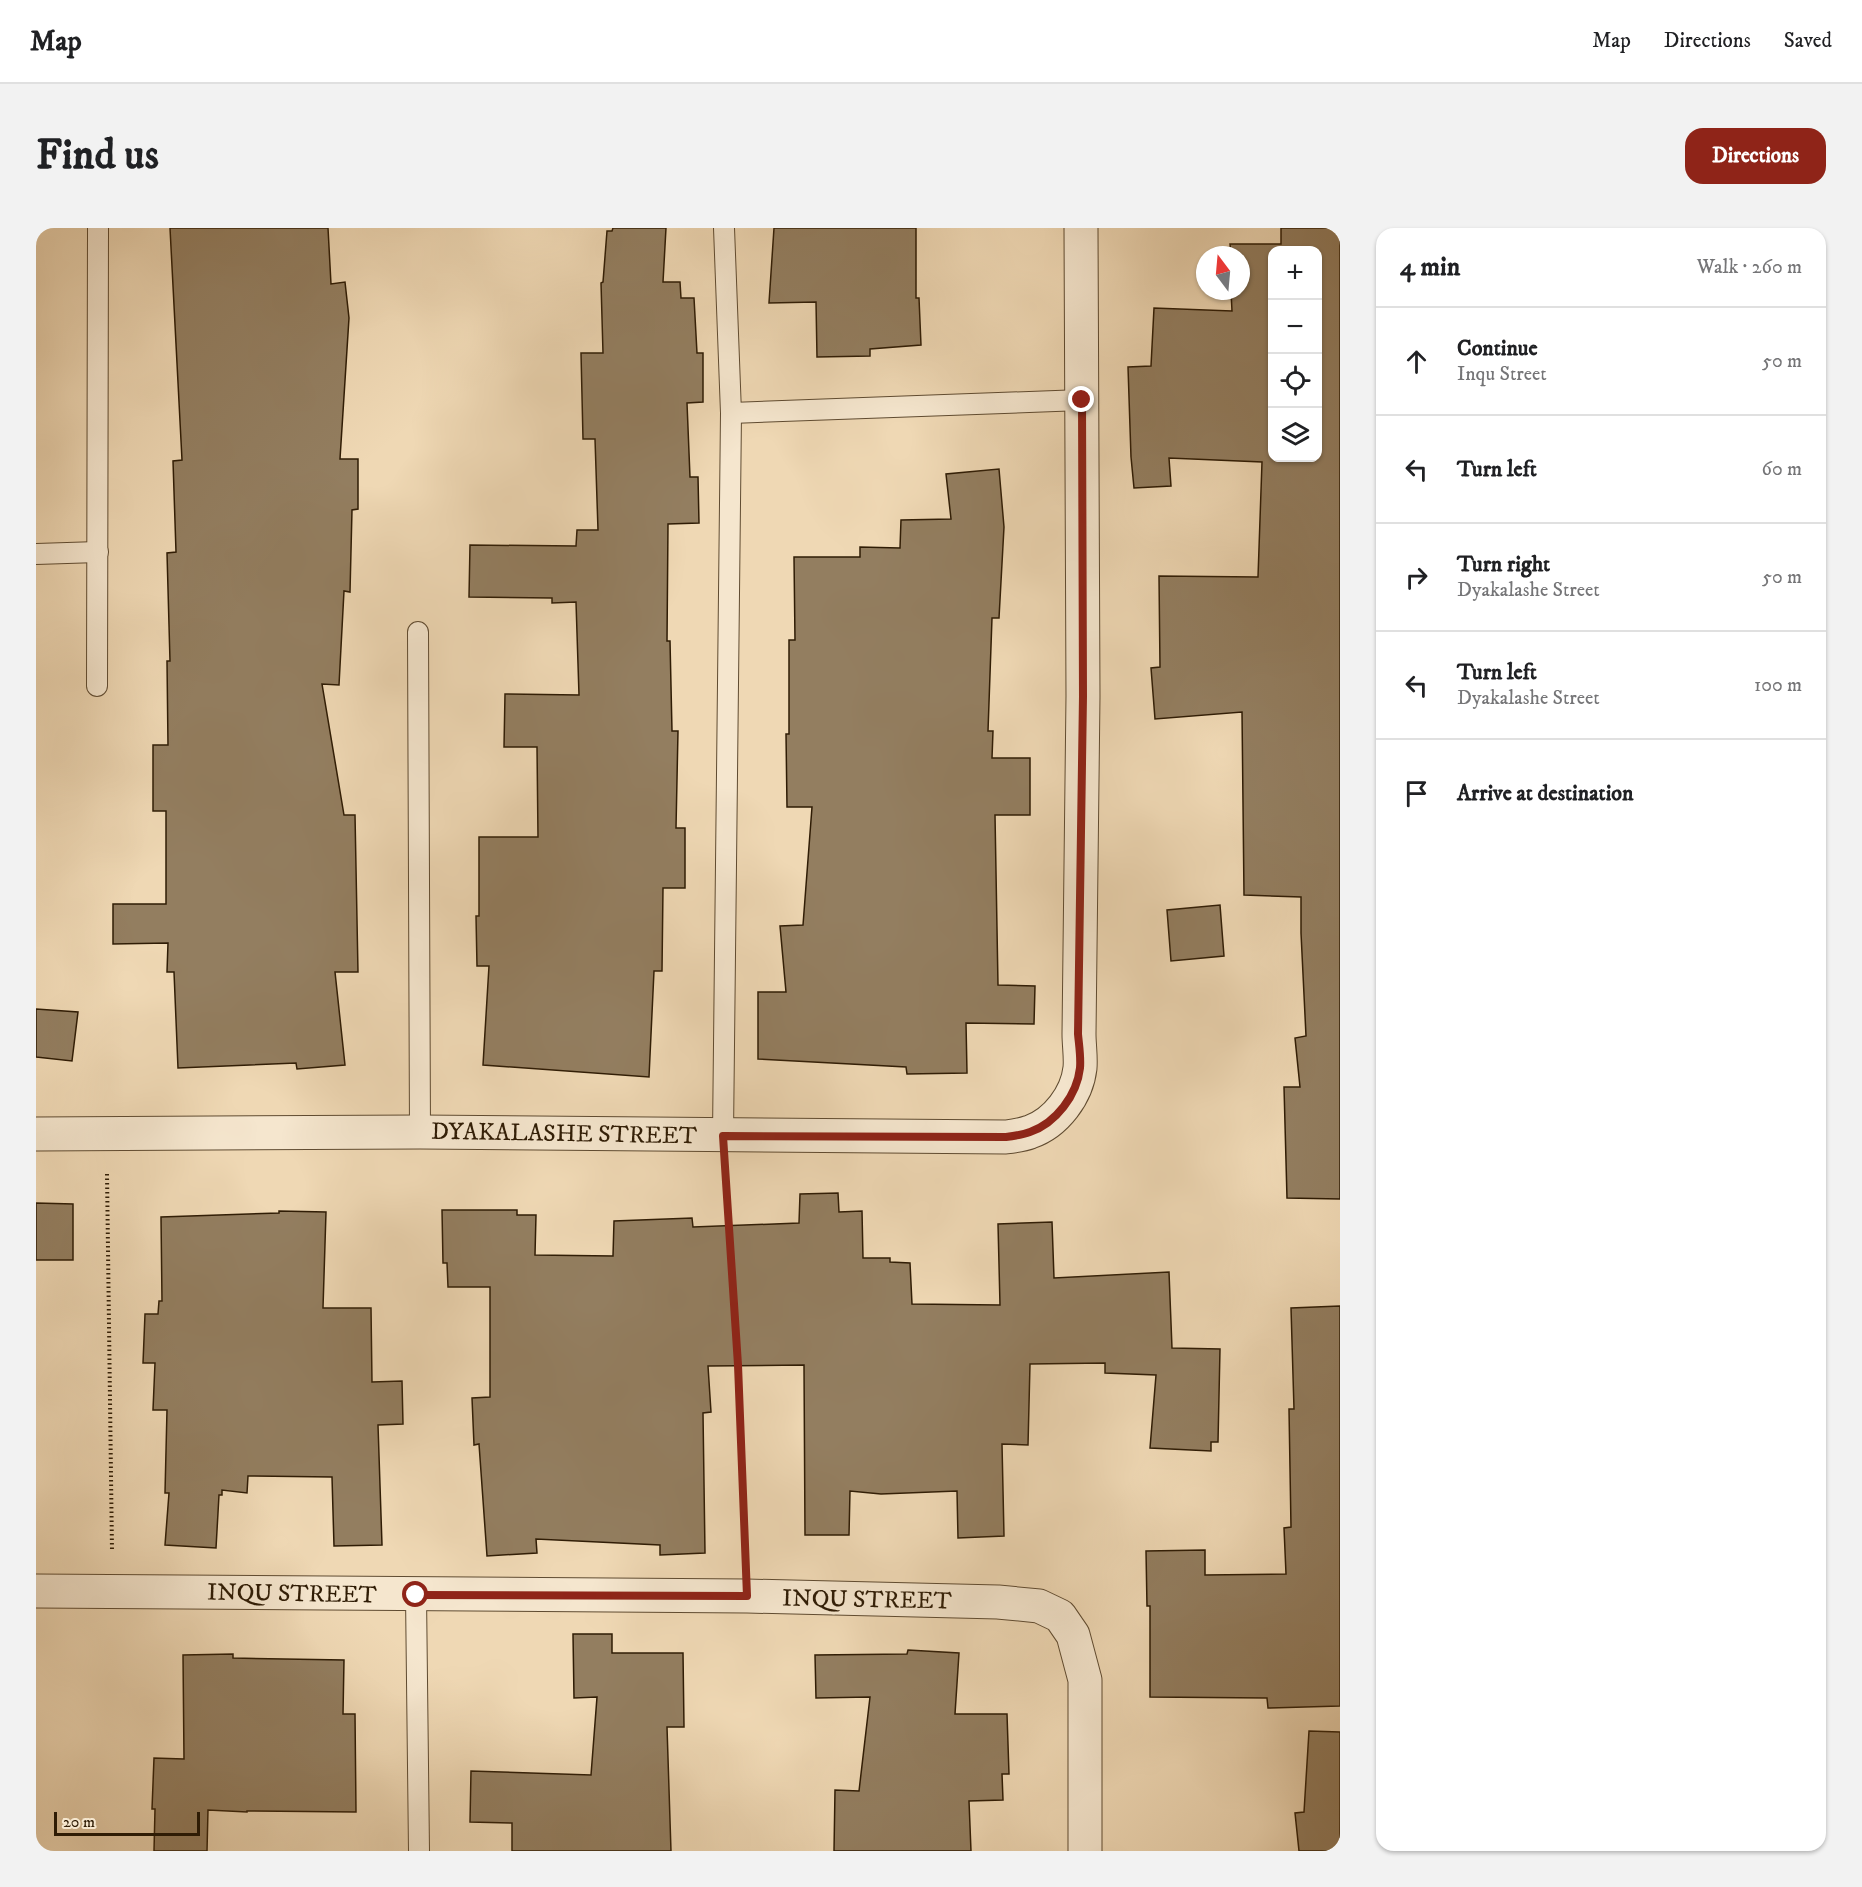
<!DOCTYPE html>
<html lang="en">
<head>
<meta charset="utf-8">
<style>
	:root { --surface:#fff; --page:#f2f2f2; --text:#202124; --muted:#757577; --line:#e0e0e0; --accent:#8f2418 }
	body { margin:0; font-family:"IM FELL DW Pica",serif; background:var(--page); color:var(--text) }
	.controls { position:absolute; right:18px; top:18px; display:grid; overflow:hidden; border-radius:12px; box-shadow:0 2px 4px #0004 }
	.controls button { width:54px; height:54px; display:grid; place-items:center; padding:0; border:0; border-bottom:2px solid var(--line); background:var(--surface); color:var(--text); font:30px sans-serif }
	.compass { position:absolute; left:1160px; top:18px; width:54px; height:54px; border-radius:50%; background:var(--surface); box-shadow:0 2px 4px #0004; rotate:344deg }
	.scale { position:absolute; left:18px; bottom:15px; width:146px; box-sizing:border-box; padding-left:6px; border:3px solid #2f1c05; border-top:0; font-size:16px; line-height:21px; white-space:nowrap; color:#2f1c05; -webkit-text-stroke:4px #f5e6ce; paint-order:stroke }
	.stop { position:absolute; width:18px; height:18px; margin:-14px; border:4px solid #8f2418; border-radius:50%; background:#fff }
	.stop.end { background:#8f2418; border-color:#fff; box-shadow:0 2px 6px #0008 }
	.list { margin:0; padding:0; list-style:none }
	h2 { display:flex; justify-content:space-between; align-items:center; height:78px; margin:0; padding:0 24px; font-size:26px }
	h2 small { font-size:20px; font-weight:400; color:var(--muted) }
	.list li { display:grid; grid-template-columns:39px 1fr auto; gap:18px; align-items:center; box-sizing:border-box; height:108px; padding:0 24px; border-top:2px solid var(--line) }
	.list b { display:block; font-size:22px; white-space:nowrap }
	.list p { margin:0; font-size:20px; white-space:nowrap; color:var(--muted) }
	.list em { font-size:20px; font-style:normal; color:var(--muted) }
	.icon { flex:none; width:33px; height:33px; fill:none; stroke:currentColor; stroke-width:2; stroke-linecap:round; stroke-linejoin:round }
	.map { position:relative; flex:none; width:1304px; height:1623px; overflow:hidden; border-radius:18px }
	header { display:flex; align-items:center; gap:36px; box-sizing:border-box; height:84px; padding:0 30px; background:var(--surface); border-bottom:2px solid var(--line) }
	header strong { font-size:28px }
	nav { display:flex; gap:33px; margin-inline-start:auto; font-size:21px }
	.intro { display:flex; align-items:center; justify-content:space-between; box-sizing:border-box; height:144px; padding:0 36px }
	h1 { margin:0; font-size:42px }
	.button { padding:15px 27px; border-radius:18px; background:var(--accent); color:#fff; font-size:21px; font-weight:700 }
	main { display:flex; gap:36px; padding:0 36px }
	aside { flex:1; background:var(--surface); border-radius:18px; box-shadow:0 2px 4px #0004 }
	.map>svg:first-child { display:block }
	.building { fill:#937e60; stroke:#2f1c05; stroke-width:1.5; fill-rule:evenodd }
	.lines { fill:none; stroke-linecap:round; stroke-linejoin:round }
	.service-casing { stroke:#5f4b31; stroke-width:22 }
	.minor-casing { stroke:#5f4b31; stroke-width:35 }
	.path { stroke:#2f1c05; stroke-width:4; stroke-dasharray:1.5 3; stroke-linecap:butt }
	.service { stroke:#f5e6ce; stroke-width:20 }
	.minor { stroke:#f5e6ce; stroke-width:33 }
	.route { stroke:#8f2418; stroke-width:8 }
	.labels { text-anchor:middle; stroke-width:5; stroke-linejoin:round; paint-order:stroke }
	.street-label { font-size:24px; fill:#2f1c05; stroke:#f5e6ce }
</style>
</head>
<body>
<header>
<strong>Map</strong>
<nav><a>Map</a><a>Directions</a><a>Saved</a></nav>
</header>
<div class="intro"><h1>Find us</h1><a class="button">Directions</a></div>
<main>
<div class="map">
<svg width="1304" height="1623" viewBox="0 0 1304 1623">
	<rect width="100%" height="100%" fill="#efd8b4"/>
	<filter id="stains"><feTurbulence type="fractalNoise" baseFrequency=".00333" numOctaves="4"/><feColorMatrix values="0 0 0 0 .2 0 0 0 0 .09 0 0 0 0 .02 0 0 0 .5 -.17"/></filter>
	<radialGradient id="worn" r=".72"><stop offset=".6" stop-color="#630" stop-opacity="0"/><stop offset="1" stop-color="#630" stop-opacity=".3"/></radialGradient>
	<!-- building -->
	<g class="building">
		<path d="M134 0H292L295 56 309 54 313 90 304 231H322V281L316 282 314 364 308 363 303 457 286 456 308 587H319L322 744H299L309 837 261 841 260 835 142 840 138 744H131L132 715 77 716V676H130V583H117V517H132L131 433H134L131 325 140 324 137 233 146 232Z"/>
		<path d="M577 0H630L627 54H644L645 70H658L661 125H667V174L651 175 654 249H662L663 295 632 296 631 413H634L636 503H642L640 600H649V660H627L626 743H618L613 849 447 837 453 738H441L440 688H443V609H502L501 519H468L469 466 543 467 540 374 516 375V370L433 369 434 317 540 318 541 302H562L559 211H547L545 125H567L565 55 567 54 571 3H576Z"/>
		<path d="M738 0H880V70H883L885 117 834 121V128L781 129 780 74 733 75Z"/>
		<path d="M1245 0H1304V971L1251 970 1248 859H1264L1259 810 1270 808 1265 705V669L1208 667 1206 484 1119 491 1115 440 1124 439 1123 348 1222 349 1226 234 1133 230 1135 258 1098 260 1095 229 1092 139 1115 138 1118 80 1196 83 1195 63H1205V27H1195L1194 16H1245ZM1236 22H1281V230H1236Z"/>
		<path d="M963 241 968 299 963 390H956L952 503H957L956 530H994V587H959L962 757 999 758 998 796 930 795 931 845 871 846 870 839 722 831V764H750L744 698 767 697 776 579H751L750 506H753V412H759L758 329H824V319L864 320 865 292 915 291 910 246Z"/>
		<path d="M1184 677 1188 728 1135 733 1131 682Z"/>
		<path d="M0 781 42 784 36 833 0 829Z"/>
		<path d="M802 965 803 984 826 983 827 1030H854V1034L874 1035 876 1076 964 1077 962 996 1016 994 1018 1050 1133 1044 1136 1120 1184 1121 1182 1214H1175V1223L1114 1220 1120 1147 1069 1145V1135L994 1136 992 1217 966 1216 968 1308 922 1310 921 1263 845 1266 814 1263 813 1307H769L768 1137 672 1138 675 1184 667 1185 669 1325 624 1327V1317L500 1311 501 1325 451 1328 443 1216 438 1217 436 1170 454 1169V1059H412L411 1035H407L406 982H481V987H500L499 1027 577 1028 578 993 656 990 657 999 763 995 764 966Z"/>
		<path d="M0 975 37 976V1032H0Z"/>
		<path d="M243 983 290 984 287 1080H335L336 1154 366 1153 367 1196 342 1197 346 1317 298 1318 296 1249 212 1248 211 1265 186 1262V1267H183L180 1320 129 1317 133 1265H129L131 1182H117L119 1135H107L109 1086H122L123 1073H126L125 989 243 985Z"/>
		<path d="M1304 1078V1478L1232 1480 1231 1470 1114 1469V1378H1111L1110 1323 1169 1322V1347L1250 1346 1248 1300 1255 1299 1253 1181H1258L1255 1080Z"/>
		<path d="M537 1406H576V1425H647L648 1499H631L635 1623H476V1595L434 1594 435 1543 555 1547 561 1469 538 1470Z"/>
		<path d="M872 1422 923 1425 919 1486H971L973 1546H966L967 1572 933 1573 935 1623H798L799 1562 823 1563 834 1469 780 1470 779 1427 871 1426Z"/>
		<path d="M197 1426V1430L308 1432 307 1486H319L320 1584 211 1583V1584L172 1582 171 1623H118L119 1581H116L118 1530 148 1531 147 1427Z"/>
		<path d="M1273 1503 1304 1504V1623H1263L1259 1585 1268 1584Z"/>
	</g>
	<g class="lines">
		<!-- service casing -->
		<g class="service-casing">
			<g id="service">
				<path d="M695 185 1046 172"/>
				<path d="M0 326 62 324"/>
				<path d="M382 404 384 904"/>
				<path d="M61 458 62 0"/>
				<path d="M687 907 695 185 688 0"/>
				<path d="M380 1367 383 1623"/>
			</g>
		</g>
		<!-- minor casing -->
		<g class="minor-casing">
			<g id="minor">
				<path d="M0 906 384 904 970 909C978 908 986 907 994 904 1020 895 1041 867 1044 840 1045 829 1043 817 1043 806L1047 468 1045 0"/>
				<path d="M0 1363 711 1368 962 1374 1003 1378 1024 1388 1037 1407 1049 1452V1623"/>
			</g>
		</g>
		<!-- path -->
		<g class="path">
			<path d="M71 946 76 1323"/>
			<path d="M690 949 702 1137 709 1325"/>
		</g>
		<!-- service -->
		<use href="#service" class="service"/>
		<!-- minor -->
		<use href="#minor" class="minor"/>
	</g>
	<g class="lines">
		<!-- route -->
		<path class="route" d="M380 1367 711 1368 702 1137 687 908 970 909C978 908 986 907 994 904 1020 895 1041 867 1044 840 1045 829 1043 817 1042 806L1047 468 1046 172"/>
	</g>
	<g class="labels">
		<!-- street labels -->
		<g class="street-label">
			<text transform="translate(528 905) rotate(1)" y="8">DYAKALASHE STREET</text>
			<text transform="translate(256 1365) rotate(1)" y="8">INQU STREET</text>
			<text transform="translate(831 1371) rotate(1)" y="8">INQU STREET</text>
		</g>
	</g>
	<rect width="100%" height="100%" filter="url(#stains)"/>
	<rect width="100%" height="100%" fill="url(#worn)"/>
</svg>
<div class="controls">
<button>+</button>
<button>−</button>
<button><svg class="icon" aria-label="locate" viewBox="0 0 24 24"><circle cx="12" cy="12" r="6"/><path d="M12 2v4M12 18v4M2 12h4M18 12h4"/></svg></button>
<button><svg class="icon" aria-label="layers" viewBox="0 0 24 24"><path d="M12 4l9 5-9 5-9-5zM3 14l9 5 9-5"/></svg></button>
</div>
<svg class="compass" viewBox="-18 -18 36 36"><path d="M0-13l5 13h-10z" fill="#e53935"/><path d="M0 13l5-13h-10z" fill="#757577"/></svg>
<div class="scale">20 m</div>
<div class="stop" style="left:380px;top:1367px"></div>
<div class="stop end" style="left:1046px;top:172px"></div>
</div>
<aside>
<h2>4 min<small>Walk · 260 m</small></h2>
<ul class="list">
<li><svg class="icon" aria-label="ahead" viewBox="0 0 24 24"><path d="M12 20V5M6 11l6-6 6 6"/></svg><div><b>Continue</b><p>Inqu Street</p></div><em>50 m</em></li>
<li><svg class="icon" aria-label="left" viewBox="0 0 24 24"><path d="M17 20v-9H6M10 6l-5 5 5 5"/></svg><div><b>Turn left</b></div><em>60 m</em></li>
<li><svg class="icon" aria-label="right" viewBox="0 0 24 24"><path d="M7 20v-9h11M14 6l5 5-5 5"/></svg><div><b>Turn right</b><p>Dyakalashe Street</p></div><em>50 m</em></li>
<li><svg class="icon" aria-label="left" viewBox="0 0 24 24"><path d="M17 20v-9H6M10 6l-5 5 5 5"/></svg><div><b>Turn left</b><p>Dyakalashe Street</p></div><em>100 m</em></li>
<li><svg class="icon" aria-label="arrive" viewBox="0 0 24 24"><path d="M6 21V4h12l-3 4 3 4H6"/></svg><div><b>Arrive at destination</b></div></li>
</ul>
</aside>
</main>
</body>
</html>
